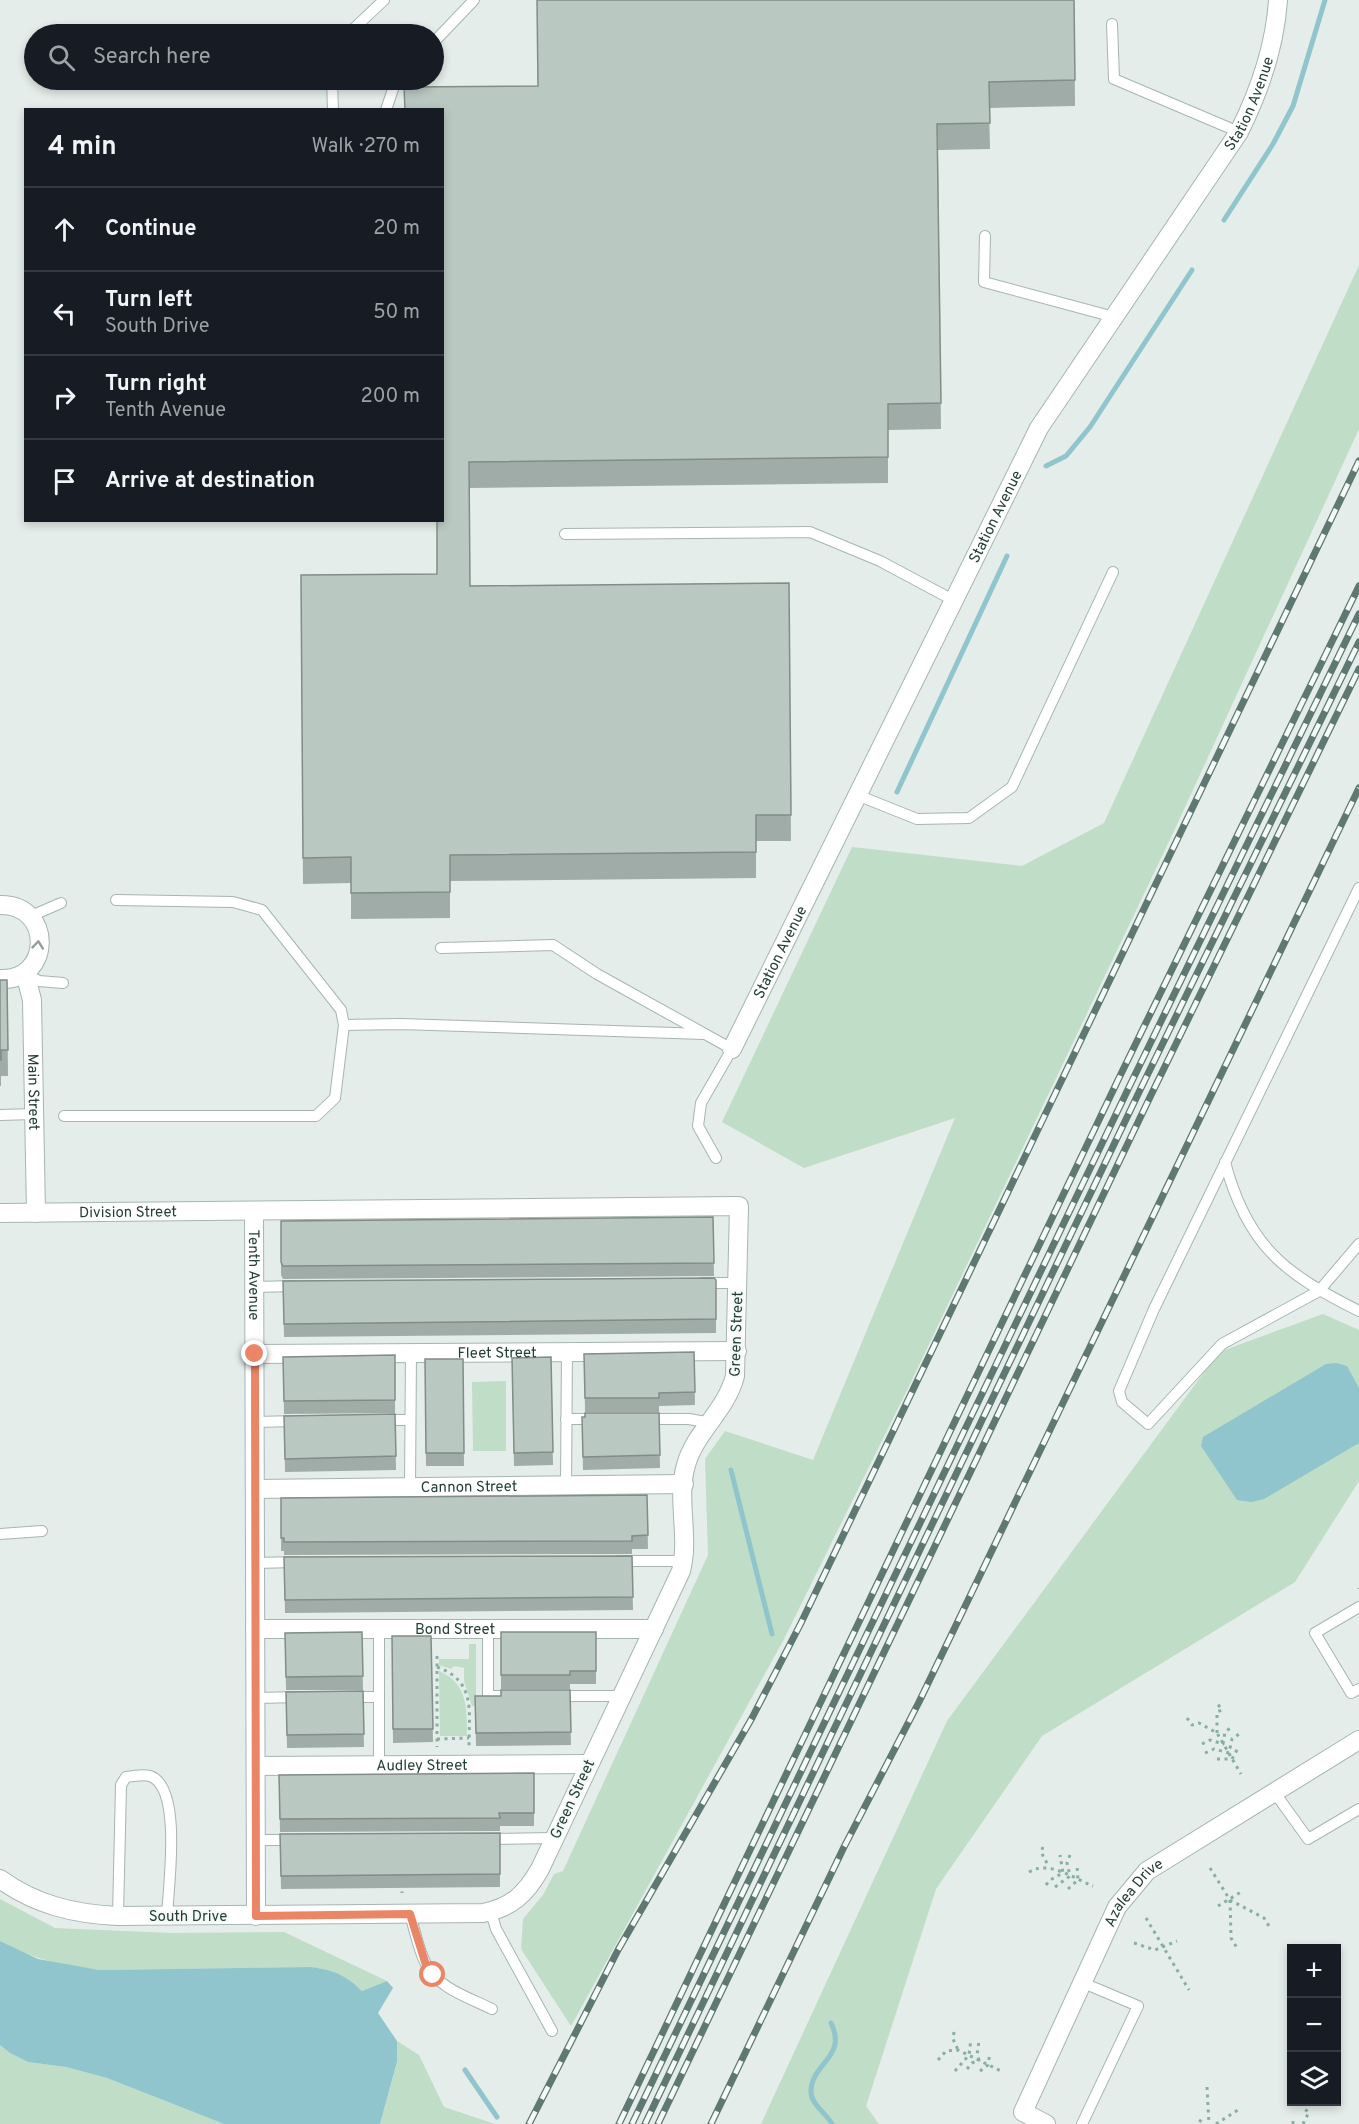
<!DOCTYPE html>
<html lang="en">
<head>
<meta charset="utf-8">
<style>
	:root { --surface:#171b24; --page:#242831; --text:#f1f3f6; --muted:#9ea1a6; --line:#363941 }
	body { margin:0; font-family:Overpass,sans-serif; background:var(--page); color:var(--text) }
	.controls { position:absolute; right:18px; bottom:18px; display:grid; overflow:hidden; border-radius:0px; box-shadow:0 3px 9px #0003 }
	.controls button { width:54px; height:54px; display:grid; place-items:center; padding:0; border:0; border-bottom:2px solid var(--line); background:var(--surface); color:var(--text); font:30px sans-serif }
	.stop { position:absolute; width:18px; height:18px; margin:-14px; border:4px solid #ea8665; border-radius:50%; background:#fff }
	.stop.end { background:#ea8665; border-color:#fff; box-shadow:0 2px 6px #0008 }
	.list { margin:0; padding:0; list-style:none }
	h2 { display:flex; justify-content:space-between; align-items:center; height:78px; margin:0; padding:0 24px; font-size:26px }
	h2 small { font-size:20px; font-weight:400; color:var(--muted) }
	.list li { display:grid; grid-template-columns:39px 1fr auto; gap:18px; align-items:center; box-sizing:border-box; height:84px; padding:0 24px; border-top:2px solid var(--line) }
	.list b { display:block; font-size:22px; white-space:nowrap }
	.list p { margin:0; font-size:20px; white-space:nowrap; color:var(--muted) }
	.list em { font-size:20px; font-style:normal; color:var(--muted) }
	.icon { flex:none; width:33px; height:33px; fill:none; stroke:currentColor; stroke-width:2; stroke-linecap:round; stroke-linejoin:round }
	.map { position:relative; flex:none; width:1359px; height:2124px; overflow:hidden }
	.search { position:absolute; background:var(--surface); box-shadow:0 3px 9px #0003; left:24px; top:24px; width:420px; height:66px; display:flex; align-items:center; gap:15px; box-sizing:border-box; padding:0 21px; border-radius:33px; color:var(--muted); font-size:22px }
	.panel { position:absolute; background:var(--surface); box-shadow:0 3px 9px #0003; left:24px; top:108px; width:420px; height:414px; border-radius:0px }
	.map>svg:first-child { display:block }
	.green { fill:#bfddc7 }
	.water { fill:#90c5ce }
	.lines { fill:none; stroke-linecap:round; stroke-linejoin:round }
	.stream { stroke:#90c5ce; stroke-width:5 }
	.service-casing { stroke:#a7b5b0; stroke-width:12 }
	.minor-casing { stroke:#a7b5b0; stroke-width:20 }
	.path { stroke:#87afa2; stroke-width:3; stroke-dasharray:3 4.5; stroke-linecap:butt }
	.service { stroke:#fff; stroke-width:10 }
	.minor { stroke:#fff; stroke-width:18 }
	.rail-casing { stroke:#5f7972; stroke-width:7 }
	.rail { stroke:#f5f9f7; stroke-width:4.5; stroke-dasharray:14; stroke-linecap:butt }
	.wall { fill:#a0aca7 }
	.building { fill:#bac8c2; stroke:#828c88; stroke-width:1.5 }
	.oneway { stroke:#929e9b }
	.route { stroke:#ea8665; stroke-width:8 }
	.labels { text-anchor:middle; stroke-width:4.5; stroke-linejoin:round; paint-order:stroke }
	.street-label { font-size:15px; fill:#253e37; stroke:#f5f9f7 }
</style>
</head>
<body>
<div class="map">
<svg width="1359" height="2124" viewBox="0 0 1359 2124">
	<rect width="100%" height="100%" fill="#e4ede9"/>
	<!-- green -->
	<g class="green">
		<path d="M1359 265V429L1174 831 910 1384 784 1639 571 2026 521 1949 523 1919 543 1895 554 1874 563 1871 708 1555 705 1459 725 1431 813 1460 955 1118 804 1168 722 1122 852 847 1022 866 1104 823Z"/>
		<path d="M1323 1314 1359 1330V1481L1295 1582 1042 1736 936 1889 866 2106 879 2124H761L947 1721 1219 1352Z"/>
		<path d="M506 1381V1451H473L472 1382Z"/>
		<path d="M469 1644H476V1706H472L464 1681V1668L454 1666 451 1669 439 1665V1659H469Z"/>
		<path d="M439 1671C468 1683 467 1709 467 1736H440Z"/>
		<path d="M0 1899 55 1928 172 1933 284 1932 387 1981 362 1991C346 1975 334 1970 311 1967L99 1970C64 1966 31 1959 0 1941Z"/>
		<path d="M397 2041 419 2055 444 2107 495 2124H380L397 2063Z"/>
		<path d="M0 2045 10 2053 28 2062 66 2067 107 2078 224 2124H0Z"/>
	</g>
	<!-- water -->
	<g class="water">
		<path d="M1336 1363 1347 1366 1359 1388V1443L1264 1499 1251 1502 1237 1500 1201 1446 1203 1437 1326 1364Z"/>
		<path d="M0 1941 38 1959 99 1970 311 1967C334 1970 346 1975 362 1991L387 1981 393 1988 378 2013 397 2041V2062L380 2124H224L107 2078 66 2067 28 2062 10 2053 0 2045Z"/>
	</g>
	<g class="lines">
		<!-- stream -->
		<g class="stream">
			<path d="M1224 220 1273 144 1293 106 1325 0"/>
			<path d="M1046 466 1066 456 1090 427 1192 270"/>
			<path d="M897 792 1007 556"/>
			<path d="M731 1470 772 1634"/>
			<path d="M831 2023C848 2058 810 2063 811 2093 812 2105 827 2114 832 2124"/>
			<path d="M465 2070 497 2117"/>
		</g>
		<!-- service casing -->
		<g class="service-casing">
			<g id="service">
				<path d="M1112 24 1114 79 1239 132"/>
				<path d="M348 34 384 0"/>
				<path d="M434 42 474 0"/>
				<path d="M332 80 333 110"/>
				<path d="M386 110 396 80"/>
				<path d="M985 236 984 282 1114 317"/>
				<path d="M565 534 810 532 880 561 953 600"/>
				<path d="M857 795 917 819 969 818 1012 787 1113 572"/>
				<path d="M1359 888 1154 1309 1119 1391 1122 1402 1148 1424 1222 1344 1319 1291 1359 1244"/>
				<path d="M116 900 233 902 262 910 341 1010 344 1025 400 1024 704 1034"/>
				<path d="M31 916 61 903"/>
				<path d="M441 948 553 945 597 974 732 1049 701 1103 698 1126 716 1158"/>
				<path d="M25 973 39 981 63 983"/>
				<path d="M0 1115 34 1114"/>
				<path d="M64 1116H316L335 1098 344 1025"/>
				<path d="M1225 1162C1247 1246 1285 1274 1359 1311"/>
				<path d="M702 1283H738"/>
				<path d="M254 1287 296 1286"/>
				<path d="M566 1419H596"/>
				<path d="M648 1419H689L711 1423"/>
				<path d="M381 1420H410"/>
				<path d="M255 1422 297 1421"/>
				<path d="M566 1486 567 1351"/>
				<path d="M410 1487 411 1352"/>
				<path d="M0 1534 42 1531"/>
				<path d="M619 1561H683"/>
				<path d="M255 1563 297 1562"/>
				<path d="M1359 1607 1315 1633 1351 1693 1359 1689"/>
				<path d="M379 1629V1765"/>
				<path d="M488 1629V1696H501"/>
				<path d="M556 1696H621"/>
				<path d="M349 1697H379"/>
				<path d="M256 1698 300 1697"/>
				<path d="M1275 1793 1308 1839 1359 1809"/>
				<path d="M487 1839 553 1838"/>
				<path d="M256 1840H295"/>
				<path d="M491 1912 496 1929 552 2031"/>
				<path d="M410 1914C415 1931 418 1949 426 1964 437 1988 470 1998 492 2009"/>
				<path d="M118 1916 121 1785 126 1777C132 1776 143 1774 150 1776 183 1787 168 1889 167 1916"/>
				<path d="M1081 1982 1138 2006 1082 2124"/>
			</g>
		</g>
		<!-- minor casing -->
		<g class="minor-casing">
			<g id="minor">
				<path d="M0 905C54 904 52 982 0 979"/>
				<path id="s1" d="M25 973 32 1000 36 1213"/>
				<path id="s2" d="M732 1049 1039 428 1239 132C1260 90 1275 47 1278 0"/>
				<path id="s3" d="M254 1211 256 1916"/>
				<path id="s4" d="M0 1213 739 1206 735 1376C726 1411 695 1432 686 1465 676 1499 690 1537 681 1571L540 1869C526 1894 511 1908 483 1913L118 1916C74 1914 36 1905 0 1879"/>
				<path id="s5" d="M255 1354 737 1351"/>
				<path id="s6" d="M255 1489 684 1484"/>
				<path id="s7" d="M255 1629H654"/>
				<path id="s8" d="M256 1766 588 1764"/>
				<path id="s9" d="M1046 2124 1023 2112 1117 1907 1147 1871 1359 1740"/>
			</g>
		</g>
		<!-- path -->
		<g class="path">
			<path d="M1359 1588V1589"/>
			<path d="M437 1656V1747"/>
			<path d="M437 1667C476 1681 469 1711 469 1746"/>
			<path d="M1187 1718 1192 1725 1199 1723 1217 1733 1241 1774"/>
			<path d="M1217 1733V1712L1222 1710 1217 1703"/>
			<path d="M437 1739 469 1738"/>
			<path d="M1202 1744 1210 1740 1223 1744 1225 1732 1233 1726"/>
			<path d="M1205 1753 1214 1749 1229 1753 1232 1739 1239 1734"/>
			<path d="M1217 1759H1232L1238 1748"/>
			<path d="M1043 1847 1041 1852 1049 1867"/>
			<path d="M1210 1868 1230 1900 1264 1918 1269 1926"/>
			<path d="M1029 1872C1049 1860 1073 1878 1093 1886"/>
			<path d="M402 1884V1893"/>
			<path d="M1046 1885 1050 1880 1063 1873 1060 1855"/>
			<path d="M1055 1887 1070 1876 1067 1863 1070 1855"/>
			<path d="M1068 1889 1078 1880 1077 1865"/>
			<path d="M1230 1900 1231 1938 1237 1948"/>
			<path d="M1218 1906 1241 1892"/>
			<path d="M1146 1918 1189 1990"/>
			<path d="M1134 1943 1155 1950 1177 1941"/>
			<path d="M954 2032 953 2039 958 2050"/>
			<path d="M938 2060 946 2051 958 2050 1003 2072"/>
			<path d="M967 2069 972 2063 979 2060 977 2055 979 2041"/>
			<path d="M955 2071 969 2055 971 2039"/>
			<path d="M980 2071 988 2065 990 2053"/>
			<path d="M1207 2087 1209 2124"/>
			<path d="M1199 2120 1205 2124"/>
			<path d="M1216 2124 1241 2108"/>
			<path d="M1293 2124V2117"/>
			<path d="M1303 2124 1309 2112 1304 2109"/>
		</g>
		<!-- service -->
		<use href="#service" class="service"/>
		<!-- minor -->
		<use href="#minor" class="minor"/>
		<!-- rail casing -->
		<g class="rail-casing">
			<g id="rail">
				<path d="M529 2124 618 1950 752 1718 801 1623 1359 461"/>
				<path d="M619 2124 1119 1078 1359 586"/>
				<path d="M632 2124 1131 1083 1359 614"/>
				<path d="M645 2124 1141 1088 1359 642"/>
				<path d="M658 2124 1152 1093 1359 669"/>
				<path d="M711 2124 844 1847 919 1702 1359 788"/>
			</g>
		</g>
		<!-- rail -->
		<use href="#rail" class="rail"/>
	</g>
	<!-- wall -->
	<g class="wall">
		<path d="M1074 0 1075 106 989 108 990 149 938 150 941 429 888 430V483L469 488 470 586 789 583 791 841H756V878L450 881V918L351 919V883L303 884 301 575 437 574 537 86Z"/>
		<path d="M0 980H7L8 1076H1V1086H0Z"/>
		<path d="M713 1217 714 1276 283 1279 281 1275V1221Z"/>
		<path d="M716 1280V1333L284 1337 283 1281Z"/>
		<path d="M694 1352 695 1405 659 1406V1412H585L584 1354Z"/>
		<path d="M395 1355V1413L284 1414 283 1357Z"/>
		<path d="M551 1357 553 1465 514 1466 512 1358Z"/>
		<path d="M425 1359H463L464 1466H426Z"/>
		<path d="M659 1413 660 1468 583 1470 582 1417Z"/>
		<path d="M395 1414 396 1470 285 1472 284 1416Z"/>
		<path d="M647 1495 648 1549H632V1554L284 1555V1551H281V1498Z"/>
		<path d="M632 1556 633 1610 285 1613 284 1557Z"/>
		<path d="M362 1632 363 1690H286L285 1633Z"/>
		<path d="M501 1632H596V1684H570V1689H501Z"/>
		<path d="M392 1636H431L433 1742 393 1743Z"/>
		<path d="M570 1690 571 1745 476 1746 475 1696H501Z"/>
		<path d="M363 1691 364 1747 287 1748 286 1692Z"/>
		<path d="M534 1773V1826H500V1831L280 1832 279 1775Z"/>
		<path d="M500 1833V1887L281 1889 280 1834Z"/>
	</g>
	<!-- building -->
	<g class="building">
		<path d="M537 0H1074L1075 80 989 82 990 123 937 124 941 403 888 404V457L469 462 470 586 789 583 791 815H756V852L450 855V892L351 893V857L303 858 301 575 437 574V520H442V110H405L404 87 538 86Z"/>
		<path d="M0 980H7L8 1050H1V1060H0Z"/>
		<path d="M713 1217 714 1263 283 1266 281 1262V1221Z"/>
		<path d="M714 1278 716 1280V1319L284 1324 283 1281Z"/>
		<path d="M694 1352 695 1392 659 1393V1398H585L584 1354Z"/>
		<path d="M395 1355V1400L284 1401 283 1357Z"/>
		<path d="M551 1357 553 1452 514 1453 512 1358Z"/>
		<path d="M425 1359H463L464 1453H426Z"/>
		<path d="M585 1413H659L660 1455 583 1457 582 1417H585Z"/>
		<path d="M395 1414 396 1456 285 1459 284 1416Z"/>
		<path d="M647 1495 648 1535 632 1536V1541L284 1542V1538H281V1498Z"/>
		<path d="M632 1556 633 1597 285 1600 284 1557Z"/>
		<path d="M362 1632 363 1676 286 1677 285 1633Z"/>
		<path d="M501 1632H596V1671H570V1675H501Z"/>
		<path d="M392 1636H431L433 1729H393Z"/>
		<path d="M501 1690H570L571 1732 476 1733 475 1696H501Z"/>
		<path d="M363 1691 364 1734 287 1735 286 1692Z"/>
		<path d="M534 1773V1813H499L500 1818 280 1819 279 1775Z"/>
		<path d="M500 1833V1874L281 1876 280 1834Z"/>
	</g>
	<!-- one-way arrows -->
	<defs><path id="oneway-chevron" d="M-2-3.5L2.5 0L-2 3.5" fill="none" stroke-width="1.6" stroke-linecap="round" stroke-linejoin="round" transform="scale(1.5)"/></defs>
	<use class="oneway" href="#oneway-chevron" transform="translate(38 945) rotate(-84)"/>
	<g class="lines">
		<!-- route -->
		<path class="route" d="M255 1354 256 1916 410 1914 426 1965 433 1975"/>
	</g>
	<g class="labels">
		<!-- street labels -->
		<g class="street-label">
			<text dy="5" stroke="none"><textPath href="#s2" startOffset="1080">Station Avenue</textPath></text>
			<text dy="5" stroke="none"><textPath href="#s2" startOffset="594">Station Avenue</textPath></text>
			<text dy="5" stroke="none"><textPath href="#s2" startOffset="108">Station Avenue</textPath></text>
			<text dy="5" stroke="none"><textPath href="#s1" startOffset="120">Main Street</textPath></text>
			<text dy="5" stroke="none"><textPath href="#s4" startOffset="128">Division Street</textPath></text>
			<text dy="5" stroke="none"><textPath href="#s3" startOffset="64">Tenth Avenue</textPath></text>
			<text transform="translate(736 1334) rotate(-88)" y="5">Green Street</text>
			<text dy="5" stroke="none"><textPath href="#s5" startOffset="242">Fleet Street</textPath></text>
			<text dy="5" stroke="none"><textPath href="#s6" startOffset="214">Cannon Street</textPath></text>
			<text dy="5" stroke="none"><textPath href="#s7" startOffset="200">Bond Street</textPath></text>
			<text dy="5" stroke="none"><textPath href="#s8" startOffset="166">Audley Street</textPath></text>
			<text transform="translate(572 1799) rotate(-65)" y="5">Green Street</text>
			<text dy="5" stroke="none"><textPath href="#s9" startOffset="273">Azalea Drive</textPath></text>
			<text x="188" y="1921">South Drive</text>
		</g>
	</g>
</svg>
<div class="controls">
<button>+</button>
<button>−</button>
<button><svg class="icon" aria-label="layers" viewBox="0 0 24 24"><path d="M12 4l9 5-9 5-9-5zM3 14l9 5 9-5"/></svg></button>
</div>
<div class="stop" style="left:433px;top:1975px"></div>
<div class="stop end" style="left:255px;top:1354px"></div>
<div class="search"><svg class="icon" aria-label="search" viewBox="0 0 24 24"><circle cx="10" cy="10" r="6"/><path d="M15 15l6 6"/></svg>Search here</div>
<section class="panel">
<h2>4 min<small>Walk · 270 m</small></h2>
<ul class="list">
<li><svg class="icon" aria-label="ahead" viewBox="0 0 24 24"><path d="M12 20V5M6 11l6-6 6 6"/></svg><div><b>Continue</b></div><em>20 m</em></li>
<li><svg class="icon" aria-label="left" viewBox="0 0 24 24"><path d="M17 20v-9H6M10 6l-5 5 5 5"/></svg><div><b>Turn left</b><p>South Drive</p></div><em>50 m</em></li>
<li><svg class="icon" aria-label="right" viewBox="0 0 24 24"><path d="M7 20v-9h11M14 6l5 5-5 5"/></svg><div><b>Turn right</b><p>Tenth Avenue</p></div><em>200 m</em></li>
<li><svg class="icon" aria-label="arrive" viewBox="0 0 24 24"><path d="M6 21V4h12l-3 4 3 4H6"/></svg><div><b>Arrive at destination</b></div></li>
</ul>
</section>
</div>
</body>
</html>
